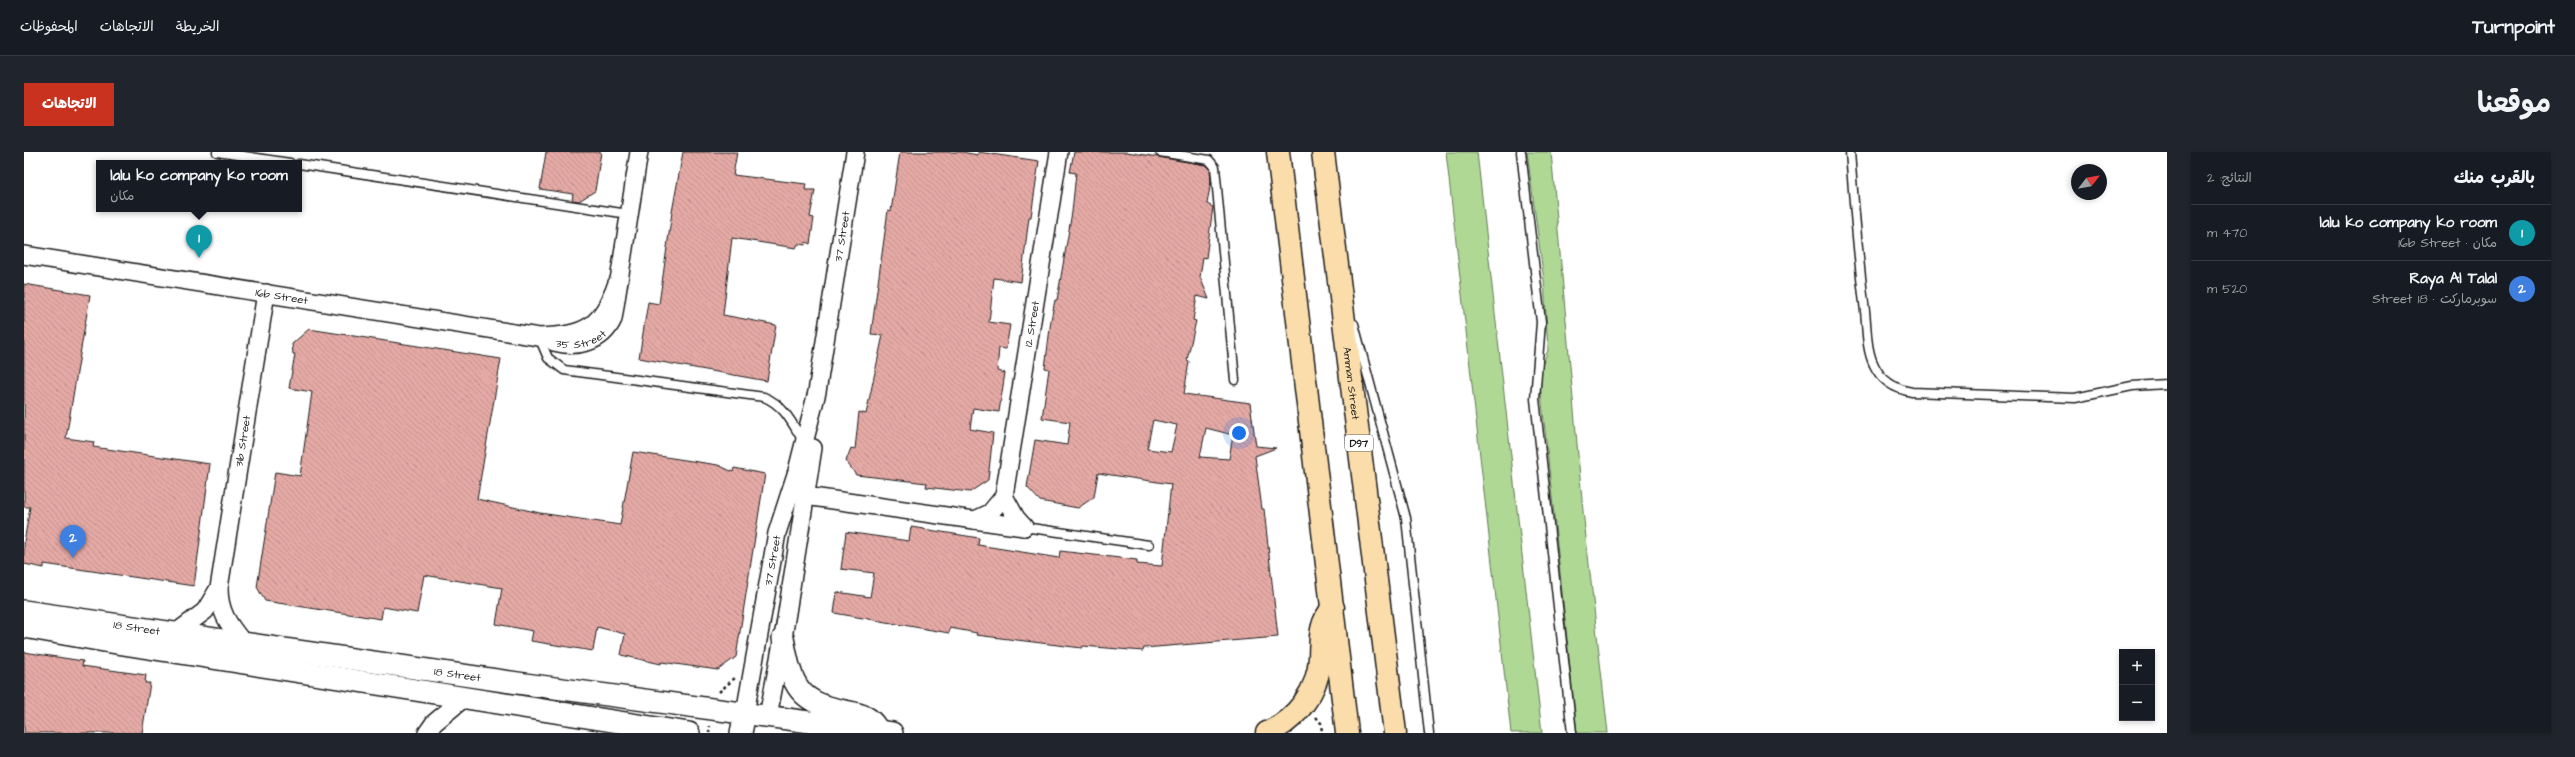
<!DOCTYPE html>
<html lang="ar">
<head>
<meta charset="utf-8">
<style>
	:root { --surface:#171b24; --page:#20242c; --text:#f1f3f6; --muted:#9ea1a6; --line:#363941; --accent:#c8321e }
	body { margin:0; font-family:"Architects Daughter","Playpen Sans Arabic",sans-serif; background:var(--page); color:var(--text); direction:rtl }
	.controls { position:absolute; right:12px; bottom:12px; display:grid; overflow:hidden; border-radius:0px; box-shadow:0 2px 6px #0003 }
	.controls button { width:36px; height:36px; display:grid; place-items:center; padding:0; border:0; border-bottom:1px solid var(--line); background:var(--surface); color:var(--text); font:20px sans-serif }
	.compass { position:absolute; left:2047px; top:12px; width:36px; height:36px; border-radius:50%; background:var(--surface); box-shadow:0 2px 6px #0003; rotate:59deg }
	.you { position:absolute; left:1215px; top:281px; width:14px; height:14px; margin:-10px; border:3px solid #fff; border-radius:50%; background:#1a73e8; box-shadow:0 0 0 6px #1a73e833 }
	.badge { display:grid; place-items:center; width:26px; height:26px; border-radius:50%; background:var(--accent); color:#fff; font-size:13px; font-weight:700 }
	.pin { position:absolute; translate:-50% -33px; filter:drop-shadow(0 1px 2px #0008) }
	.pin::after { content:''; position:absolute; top:21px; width:14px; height:12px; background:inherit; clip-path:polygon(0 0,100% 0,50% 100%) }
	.popup { position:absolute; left:72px; top:8px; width:206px; height:52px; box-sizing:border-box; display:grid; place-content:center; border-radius:0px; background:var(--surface); filter:drop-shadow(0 1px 3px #0005); font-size:13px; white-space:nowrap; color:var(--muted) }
	.popup b { font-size:15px; color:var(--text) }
	.popup::after { content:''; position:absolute; left:50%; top:100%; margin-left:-8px; border:8px solid transparent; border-top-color:var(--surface) }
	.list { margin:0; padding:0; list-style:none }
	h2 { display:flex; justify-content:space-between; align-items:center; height:52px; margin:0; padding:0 16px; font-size:17px }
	h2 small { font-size:13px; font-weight:400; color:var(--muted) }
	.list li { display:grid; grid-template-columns:26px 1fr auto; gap:12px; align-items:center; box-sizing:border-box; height:56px; padding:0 16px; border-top:1px solid var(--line) }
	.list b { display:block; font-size:15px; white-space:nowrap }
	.list p { margin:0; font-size:13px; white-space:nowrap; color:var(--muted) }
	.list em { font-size:13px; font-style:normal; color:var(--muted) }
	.map { position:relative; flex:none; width:2143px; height:581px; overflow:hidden; direction:ltr; border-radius:0px }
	header { display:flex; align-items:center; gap:24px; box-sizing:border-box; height:56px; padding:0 20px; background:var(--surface); border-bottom:1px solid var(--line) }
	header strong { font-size:19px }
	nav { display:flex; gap:22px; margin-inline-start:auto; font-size:14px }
	.intro { display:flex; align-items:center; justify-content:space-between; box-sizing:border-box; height:96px; padding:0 24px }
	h1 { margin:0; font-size:28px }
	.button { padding:10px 18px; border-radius:0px; background:var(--accent); color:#fff; font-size:14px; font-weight:700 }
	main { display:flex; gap:24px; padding:0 24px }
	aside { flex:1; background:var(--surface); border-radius:0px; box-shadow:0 2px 6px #0003 }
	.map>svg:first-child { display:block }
	.green { fill:#afd895; stroke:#667a58 }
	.building { fill:url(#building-back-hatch); stroke:#1c1c1c; fill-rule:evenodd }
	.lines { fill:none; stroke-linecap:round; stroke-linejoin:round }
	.service-casing { stroke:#1c1c1c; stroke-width:11 }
	.minor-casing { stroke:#1c1c1c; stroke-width:20 }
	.tertiary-casing { stroke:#1c1c1c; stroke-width:24 }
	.primary-casing { stroke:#1c1c1c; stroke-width:25 }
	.path { stroke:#1c1c1c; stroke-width:2.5; stroke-dasharray:3 3; stroke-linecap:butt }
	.service { stroke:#fff; stroke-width:8 }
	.minor { stroke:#fff; stroke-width:17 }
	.tertiary { stroke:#fff; stroke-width:21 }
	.primary { stroke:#faddab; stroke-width:22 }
	.labels { text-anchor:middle; stroke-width:3; stroke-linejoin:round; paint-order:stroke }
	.shield { fill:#fff; stroke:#606060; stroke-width:1 }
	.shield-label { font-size:10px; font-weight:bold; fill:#1c1c1c }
	.street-label { font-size:11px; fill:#1c1c1c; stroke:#fff }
</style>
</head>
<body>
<header>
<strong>Turnpoint</strong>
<nav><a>الخريطة</a><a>الاتجاهات</a><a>المحفوظات</a></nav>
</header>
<div class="intro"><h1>موقعنا</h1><a class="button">الاتجاهات</a></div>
<main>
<aside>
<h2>بالقرب منك<small>النتائج: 2</small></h2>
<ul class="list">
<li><span class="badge" style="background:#0f9aa8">1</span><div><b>lalu ko company ko room</b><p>مكان · 16b Street</p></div><em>470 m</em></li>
<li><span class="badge" style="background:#3f7fe0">2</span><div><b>Raya Al Talal</b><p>سوبرماركت · 18 Street</p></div><em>520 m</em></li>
</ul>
</aside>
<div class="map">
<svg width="2143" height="581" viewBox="0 0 2143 581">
	<defs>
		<pattern id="building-back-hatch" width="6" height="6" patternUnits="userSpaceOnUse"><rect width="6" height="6" fill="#e4a9a5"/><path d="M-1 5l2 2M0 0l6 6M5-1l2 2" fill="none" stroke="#c3918d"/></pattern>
	</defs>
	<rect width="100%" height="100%" fill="#fff"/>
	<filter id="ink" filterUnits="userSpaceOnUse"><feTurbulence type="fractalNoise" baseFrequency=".025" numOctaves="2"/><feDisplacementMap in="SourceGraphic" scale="8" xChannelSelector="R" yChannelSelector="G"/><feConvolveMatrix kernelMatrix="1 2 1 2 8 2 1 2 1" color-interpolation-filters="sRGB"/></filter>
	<g filter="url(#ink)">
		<!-- green -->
		<g class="green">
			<path d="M1422 0H1453L1518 581H1487Z"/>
			<path d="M1503 0H1527L1559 359 1584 581H1553L1515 222 1524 198 1520 129Z"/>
		</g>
		<!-- building -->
		<g class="building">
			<path d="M522 0H577L571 39 555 49 548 48 549 42 516 37Z"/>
			<path d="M659 0H713L709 23 782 32 781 38H791L786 65 790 66 786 92 782 90 781 93 774 92 772 96 708 86 699 163 752 173 743 229 615 206 624 150 635 152 648 60Z"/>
			<path d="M876 0H938L954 3V0L1015 9 1007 65H1005L997 130 970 126 965 170 986 173 982 197 975 196 973 219 981 221 975 260 949 256 946 277 969 281 964 328 946 340 902 335 903 331 832 323 822 309 827 296 831 297 835 260 842 262 859 183 847 182 864 58 867 59Z"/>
			<path d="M1050 0H1103L1182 13 1186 17 1187 29 1183 52 1189 55 1182 106 1179 105 1176 125 1185 147 1173 144 1169 168 1172 169 1163 208 1165 209 1160 242 1226 251 1232 294 1252 296 1231 304 1238 357H1240L1254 485 1120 496 1119 499 1059 494 1058 496 952 483 953 481 926 476 925 481 810 461 813 440 846 445 850 421 817 417 822 380 885 389 887 375 955 386 954 393 1035 406 1036 399 1113 408V412L1138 414 1147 332 1074 321 1070 345 1054 356 1016 349 1003 335 1011 288 1043 293 1046 270 1018 266 1025 217 1021 216 1027 168 1031 148H1033L1048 60 1052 21 1046 20ZM1129 268 1153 273 1147 300 1123 297ZM1182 276 1209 283 1205 307 1176 305Z"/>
			<path d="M0 132 66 143 42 286 70 290 69 295 186 312 170 434 20 412V416L0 412V390L6 355H0Z"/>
			<path d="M285 177 477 207 453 347 516 361 596 373 609 300 694 313 709 320 710 316 741 322 712 505 694 518 637 510V512L597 503 601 482 573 475 569 499 507 489 509 479 472 472 478 436 400 423 393 461 359 455 357 467 241 449 233 435 251 320 276 324 288 240 265 236 271 202H269L268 192Z"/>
			<path d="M0 500 59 509 58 514 122 523 121 531H126L118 581H0Z"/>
		</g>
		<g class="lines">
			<!-- service casing -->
			<g class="service-casing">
				<g id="service">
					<path d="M193 0 266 11"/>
					<path d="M1136 0 1185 8 1191 15 1211 228"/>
					<path d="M1497 0 1517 170 1511 247 1548 581"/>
					<path d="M1826 0C1830 53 1834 106 1841 159 1843 176 1842 197 1850 213 1857 228 1871 237 1888 240L2051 246 2108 234 2143 232"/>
					<path d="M275 12 604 62"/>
					<path d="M1330 172 1382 366 1405 581"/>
					<path d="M515 185 524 206 540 218 740 245C760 253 768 271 779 289"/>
					<path d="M1000 375 1125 393"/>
				</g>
			</g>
			<!-- minor casing -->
			<g class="minor-casing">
				<g id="minor">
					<path id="s1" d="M0 103 515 185C562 183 577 176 593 131"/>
					<path id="s2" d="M530 190C553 196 578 191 589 167L615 0"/>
					<path d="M781 344 1000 375"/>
					<path d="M980 344 992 366 1000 375"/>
					<path id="s3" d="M951 368 966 361 980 344 1035 0"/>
					<path d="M153 480 181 459 195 436"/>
					<path id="s4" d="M218 489C204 472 195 459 195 436L242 141"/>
					<path id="s5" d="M721 561 753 381 773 319 793 240 831 0"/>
					<path d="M744 564 759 486 789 296"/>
					<path d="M403 581 410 571 440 546"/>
				</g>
			</g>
			<!-- tertiary casing -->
			<g class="tertiary-casing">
				<g id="tertiary">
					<path id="s6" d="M0 459 501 532 868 581"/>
					<path d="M0 475 80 489 665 581"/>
					<path d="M759 486C768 536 774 551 826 560 837 562 846 565 852 575"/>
					<path d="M717 581 721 561"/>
				</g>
			</g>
			<!-- primary casing -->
			<g class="primary-casing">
				<g id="primary">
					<path d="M1254 0 1323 581"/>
					<path id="s7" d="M1299 0 1371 581"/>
					<path d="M1243 581C1272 568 1295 539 1296 505 1297 486 1295 472 1309 456"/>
				</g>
			</g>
			<!-- path -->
			<g class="path">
				<path d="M695 540 712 525"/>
				<path d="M1292 565 1297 571 1298 581"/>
				<path d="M685 581 686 574"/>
			</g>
			<!-- service -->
			<use href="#service" class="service"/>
			<!-- minor -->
			<use href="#minor" class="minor"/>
			<!-- tertiary -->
			<use href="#tertiary" class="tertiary"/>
			<!-- primary -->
			<use href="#primary" class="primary"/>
		</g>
	</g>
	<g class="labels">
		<!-- shield labels -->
		<rect class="shield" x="1321" y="283" width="28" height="16" rx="3"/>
		<g class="shield-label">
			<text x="1335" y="295">D97</text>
		</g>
		<!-- street labels -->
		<g class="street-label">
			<text dy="4" stroke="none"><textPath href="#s5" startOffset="487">37 Street</textPath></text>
			<text dy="4" stroke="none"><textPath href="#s1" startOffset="261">16b Street</textPath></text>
			<text dy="4" stroke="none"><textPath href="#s3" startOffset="213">12 Street</textPath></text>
			<text dy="4" stroke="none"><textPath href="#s2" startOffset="28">35 Street</textPath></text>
			<text dy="4" stroke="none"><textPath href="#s7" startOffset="233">Amman Street</textPath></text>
			<text dy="4" stroke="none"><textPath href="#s4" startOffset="208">31b Street</textPath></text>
			<text dy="4" stroke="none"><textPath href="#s5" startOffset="155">37 Street</textPath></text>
			<text dy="4" stroke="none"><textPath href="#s6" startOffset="114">18 Street</textPath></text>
			<text dy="4" stroke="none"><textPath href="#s6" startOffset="438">18 Street</textPath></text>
		</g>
	</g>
</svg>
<div class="controls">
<button>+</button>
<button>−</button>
</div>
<svg class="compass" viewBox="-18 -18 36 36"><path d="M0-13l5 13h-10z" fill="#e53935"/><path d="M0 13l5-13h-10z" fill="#9ea1a6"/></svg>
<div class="you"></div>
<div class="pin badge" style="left:175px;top:106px;background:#0f9aa8">1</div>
<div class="popup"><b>lalu ko company ko room</b>مكان</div>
<div class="pin badge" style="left:49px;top:406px;background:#3f7fe0">2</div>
</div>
</main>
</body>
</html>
